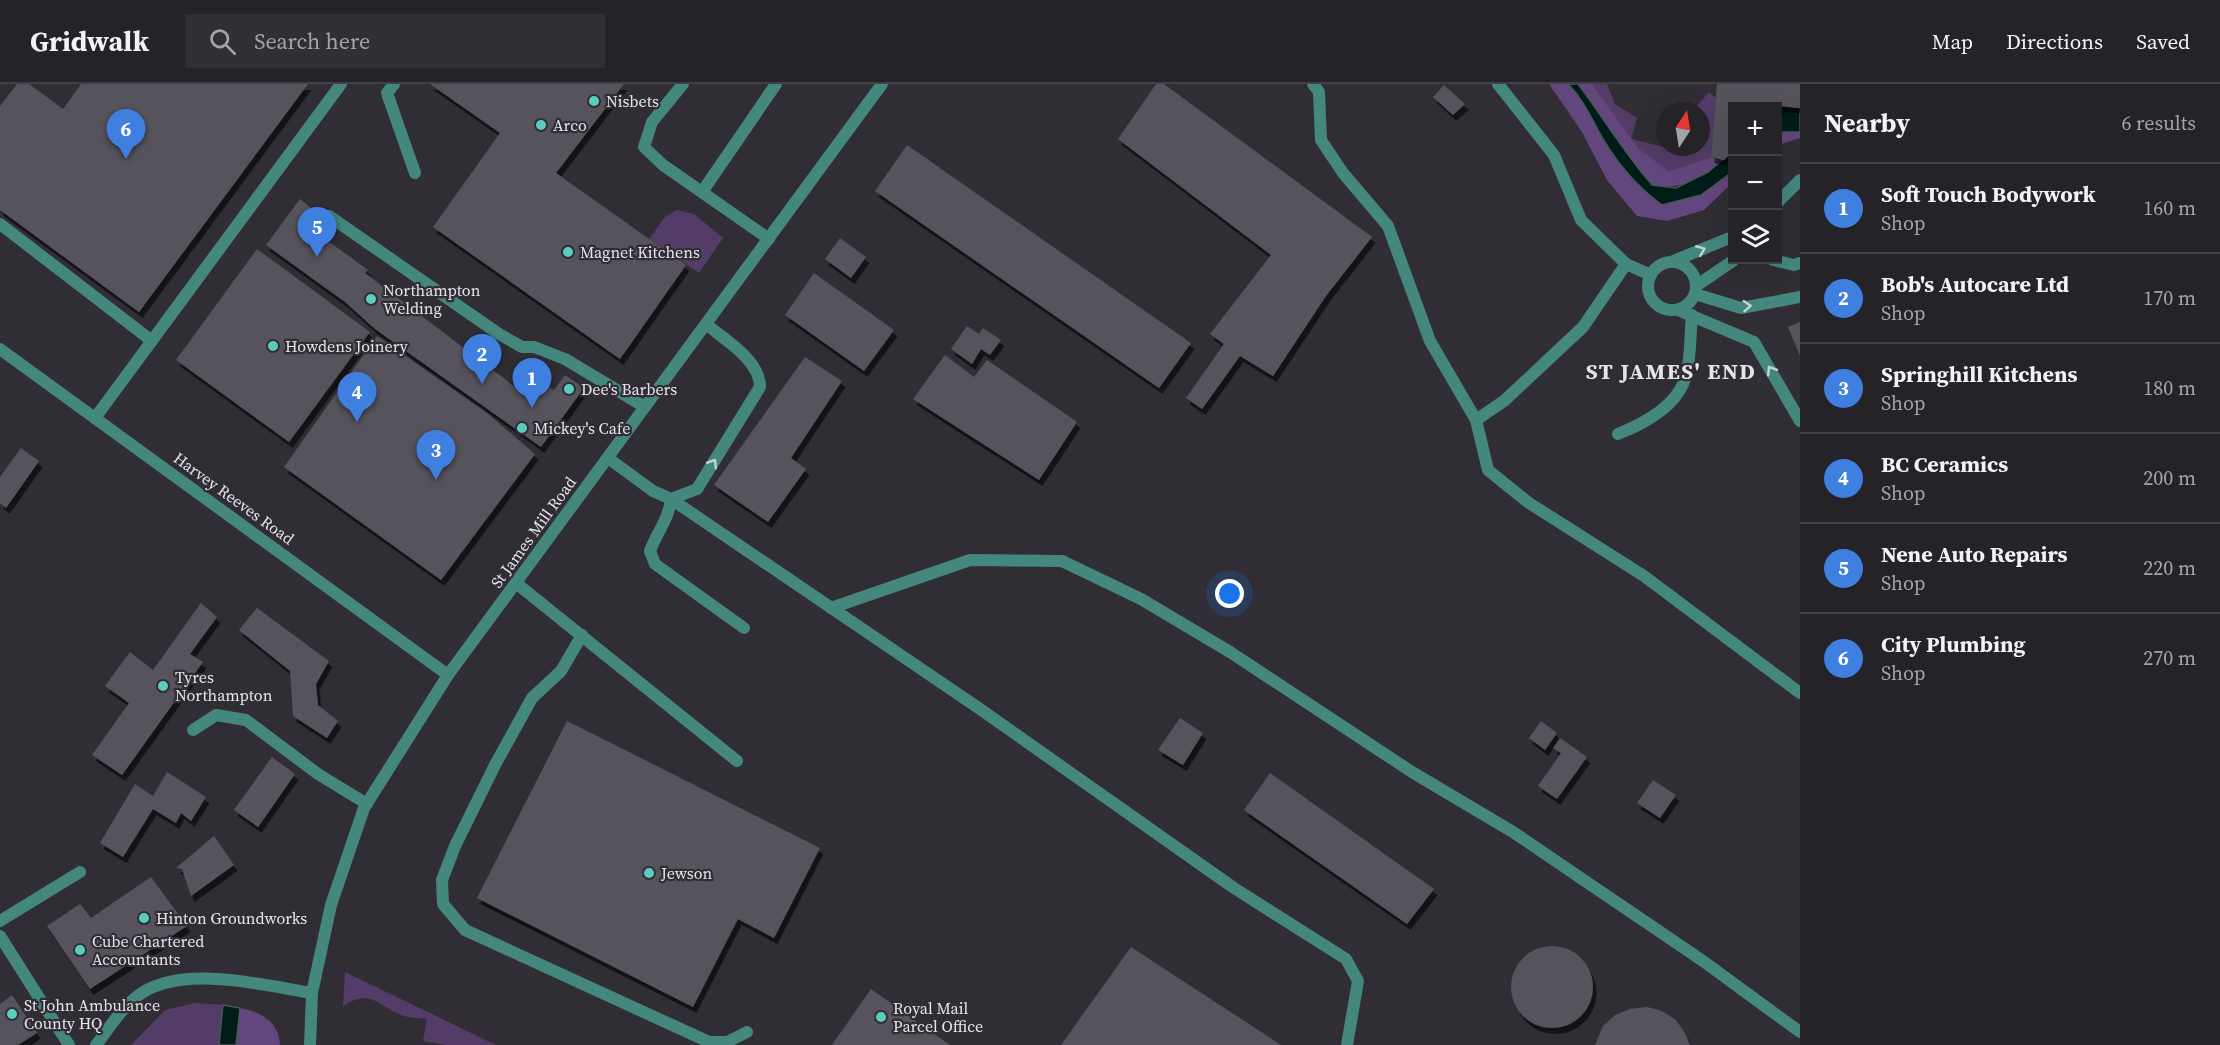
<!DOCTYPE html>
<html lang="en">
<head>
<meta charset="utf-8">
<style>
	:root { --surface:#252228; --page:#312f34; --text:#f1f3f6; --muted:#a3a4a8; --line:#423f45; --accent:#8c9099 }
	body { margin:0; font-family:"Source Serif 4",serif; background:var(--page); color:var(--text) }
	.controls { position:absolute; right:18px; top:18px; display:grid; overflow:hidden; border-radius:0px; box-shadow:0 6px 24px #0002 }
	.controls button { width:54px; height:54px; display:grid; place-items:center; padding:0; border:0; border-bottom:2px solid var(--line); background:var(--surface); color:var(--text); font:30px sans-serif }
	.compass { position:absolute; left:1656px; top:18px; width:54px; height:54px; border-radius:50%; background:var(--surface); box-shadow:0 6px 24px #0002; rotate:12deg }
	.you { position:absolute; left:1230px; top:510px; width:21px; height:21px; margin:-15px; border:4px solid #fff; border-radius:50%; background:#1a73e8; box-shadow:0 0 0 9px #1a73e833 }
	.badge { display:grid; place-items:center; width:39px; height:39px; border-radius:50%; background:var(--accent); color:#fff; font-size:20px; font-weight:700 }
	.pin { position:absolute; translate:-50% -50px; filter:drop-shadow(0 2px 3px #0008) }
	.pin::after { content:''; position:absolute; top:32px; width:21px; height:18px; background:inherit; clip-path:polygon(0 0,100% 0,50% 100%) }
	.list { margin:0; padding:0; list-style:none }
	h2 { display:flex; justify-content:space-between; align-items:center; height:78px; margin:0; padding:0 24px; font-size:26px }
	h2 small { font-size:20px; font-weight:400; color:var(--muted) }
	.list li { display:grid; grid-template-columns:39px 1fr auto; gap:18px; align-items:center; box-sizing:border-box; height:90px; padding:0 24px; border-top:2px solid var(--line) }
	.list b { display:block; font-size:22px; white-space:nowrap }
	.list p { margin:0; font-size:20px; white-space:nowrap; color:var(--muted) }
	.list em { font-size:20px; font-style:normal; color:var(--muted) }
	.icon { flex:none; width:33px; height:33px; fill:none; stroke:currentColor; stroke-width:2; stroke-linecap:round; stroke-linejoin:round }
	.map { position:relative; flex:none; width:1800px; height:961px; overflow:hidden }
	header { display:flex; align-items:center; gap:36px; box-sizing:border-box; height:84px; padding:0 30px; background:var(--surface); border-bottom:2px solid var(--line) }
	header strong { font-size:28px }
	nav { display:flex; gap:33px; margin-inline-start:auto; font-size:21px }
	.search { width:420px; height:54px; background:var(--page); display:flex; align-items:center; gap:15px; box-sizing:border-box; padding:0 21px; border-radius:0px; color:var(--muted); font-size:22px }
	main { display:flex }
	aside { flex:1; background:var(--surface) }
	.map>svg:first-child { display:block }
	.green { fill:#543c68 }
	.forest { fill:#64467f }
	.water { fill:#001c18; stroke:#455857; stroke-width:1.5 }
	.building { fill:#57535c; filter:url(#shadow) }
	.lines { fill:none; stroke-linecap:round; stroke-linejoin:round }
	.lane { stroke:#44877d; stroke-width:12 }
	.street { stroke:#44877d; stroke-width:12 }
	.oneway { stroke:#c6d1d3 }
	.poi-dot { fill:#5acebd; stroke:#312d35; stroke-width:2 }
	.labels { text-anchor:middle; stroke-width:4.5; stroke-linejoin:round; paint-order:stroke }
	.poi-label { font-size:16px; fill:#e6e4e9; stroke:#312d35; text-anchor:start }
	.street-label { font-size:16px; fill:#e6e4e9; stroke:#312d35 }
	.district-label { font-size:22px; font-weight:bold; letter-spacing:1.5px; fill:#e6e4e9; stroke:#312d35 }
</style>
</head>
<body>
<header>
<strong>Gridwalk</strong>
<div class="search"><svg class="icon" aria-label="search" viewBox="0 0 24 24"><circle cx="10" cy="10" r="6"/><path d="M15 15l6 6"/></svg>Search here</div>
<nav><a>Map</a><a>Directions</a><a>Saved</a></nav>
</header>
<main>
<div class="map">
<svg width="1800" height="961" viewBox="0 0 1800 961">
	<defs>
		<filter id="shadow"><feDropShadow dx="3.5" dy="6" stdDeviation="0" flood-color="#0009"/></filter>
	</defs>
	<rect width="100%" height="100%" fill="#312d35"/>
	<!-- green -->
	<g class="green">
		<path d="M1592 0H1607L1615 20 1637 34 1631 55 1664 63 1665 59V63H1701V27H1698L1696 23 1709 8 1716 14 1711 73 1669 87 1638 64 1631 55Z"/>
		<path d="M677 126 694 130 723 154 699 189 649 155 665 133Z"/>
		<path d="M345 888 496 961H446L423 957 427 935C420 934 411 934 404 932 377 923 373 903 343 922Z"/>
		<path d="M195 919 223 921 219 961H131L165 926Z"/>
	</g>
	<!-- forest -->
	<g class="forest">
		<path d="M1549 0H1568L1576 8C1604 50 1619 90 1662 121L1701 111 1732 88V99L1704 126 1667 137 1637 132 1607 96 1582 48Z"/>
		<path d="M1578 0H1592L1638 64 1669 87 1711 73 1724 76C1701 94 1681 107 1652 101 1624 69 1603 33 1578 0Z"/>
		<path d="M1783 48H1800V54L1778 61V52Z"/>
		<path d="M240 924C261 928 279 938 280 961H236Z"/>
	</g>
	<!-- water -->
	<g class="water">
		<path d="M1568 0H1578C1603 33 1624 69 1652 101L1676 104 1708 88 1732 68V88L1701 111 1662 121C1637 103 1619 82 1603 55 1592 36 1584 16 1568 0Z"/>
		<path d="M1782 22 1800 24V48H1783L1778 52V26Z"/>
		<path d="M223 921 240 924 236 961H219Z"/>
	</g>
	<!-- building -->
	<g class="building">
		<path d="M17 0H29L63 25 81 0H308L139 228 0 126V22Z"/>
		<path d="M430 0H624L556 89 686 181 620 275 433 143 500 49Z"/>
		<path d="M1156 0H1164L1372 153 1326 212 1273 292 1240 272 1202 325 1186 314 1224 260 1210 250 1271 171 1118 55Z"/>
		<path d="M1717 0H1800V24L1782 22 1778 26V22H1732V68L1724 76 1711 73Z"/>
		<path d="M1444 1 1465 20 1453 31 1433 13Z"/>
		<path d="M907 61 1191 259 1159 304 875 107Z"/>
		<path d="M300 115 326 136 317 149 368 186 365 189 531 315 542 300 554 306 565 291 584 304 541 363 375 245 345 218 266 161Z"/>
		<path d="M840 154 866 173 851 194 825 175Z"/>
		<path d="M257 165 370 248 289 358 176 276Z"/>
		<path d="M814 189 894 246 864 287 785 231Z"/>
		<path d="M1800 238V272L1788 243Z"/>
		<path d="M967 242 979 250 983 244 1001 256 990 271 981 265 972 280 951 265Z"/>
		<path d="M377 252 487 329 535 370 441 496 284 383Z"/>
		<path d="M945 271 974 293 987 276 1077 338 1039 396 913 315Z"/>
		<path d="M805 273 842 297 791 374 806 385 768 438 714 401Z"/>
		<path d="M21 364 39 377 6 424 0 419V393Z"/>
		<path d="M201 519 217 533 190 570 203 578 122 691 92 671 129 619 105 602 130 568 153 586Z"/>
		<path d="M257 524 329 577 316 600 318 621 338 637 327 654 293 632 290 587 239 546Z"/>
		<path d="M1180 634 1203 649 1183 681 1158 666Z"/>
		<path d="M567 637 820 764 774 854 738 835 693 923 477 814Z"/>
		<path d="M1541 637 1557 649 1545 666 1529 654Z"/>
		<path d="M1560 654 1587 673 1557 715 1538 702 1561 669 1553 664Z"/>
		<path d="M272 673 295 690 258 743 234 726Z"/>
		<path d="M167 688 206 713 191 737 181 729 176 739 153 725 123 773 100 759 135 700 153 712Z"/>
		<path d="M1270 689 1434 805 1407 840 1244 726Z"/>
		<path d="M1653 696 1676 711 1660 734 1637 719Z"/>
		<path d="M214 752 234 781 191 812 182 785 176 784Z"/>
		<path d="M151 793 187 842 90 905 47 842 80 820 91 834Z"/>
		<circle cx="1552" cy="903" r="41"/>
		<path d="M1131 863 1281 961H1061Z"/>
		<path d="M871 905 950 961H832Z"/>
		<path d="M12 911 37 949 18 961H0V920Z"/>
		<path d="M1647 923 1662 927 1676 936 1685 949 1690 961H1595L1603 942 1615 931 1630 925Z"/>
	</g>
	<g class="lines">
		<!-- lane -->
		<g class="lane">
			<path d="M394 0 387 9 415 89"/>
			<path d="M683 0 652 38 644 63 663 81 769 155"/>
			<path d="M1313 0 1319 8 1321 56 1343 89 1388 142 1430 257 1476 336"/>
			<path d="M1498 0 1554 71 1581 136 1626 180 1651 191"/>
			<path d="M702 108 776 0"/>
			<path d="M1778 118 1800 96"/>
			<path d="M329 132 499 250 522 263H534L565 275 645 323"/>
			<path d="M0 140 152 257"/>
			<path d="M1773 176 1794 181 1800 179"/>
			<path d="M1671 178 1732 153"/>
			<circle cx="1672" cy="202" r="24"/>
			<path d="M1626 180 1583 243 1504 317 1476 336 1488 386 1529 419 1644 492 1800 609"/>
			<path d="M1696 202 1734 176"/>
			<path d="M1695 210 1741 224 1800 213"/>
			<path d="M1678 226 1754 258 1800 337"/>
			<path d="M95 334 341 0"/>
			<path d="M1618 350C1643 340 1672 325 1683 300 1691 283 1690 250 1692 231"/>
			<path d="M608 374 653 407 671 415 980 625 1234 804 1346 875 1358 897 1347 961"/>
			<path d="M671 415 697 405 760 303C760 276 725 256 706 240"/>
			<path d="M671 415C669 435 657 448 650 467L655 480 744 544"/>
			<path d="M516 499 737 677"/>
			<path d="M831 524 970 476 1062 477 1141 515 1230 568 1412 688 1513 748 1703 877 1800 948"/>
			<path d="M582 551 561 587 532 614 495 681 455 762 442 796 443 820 465 846 709 958H727L747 948"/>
			<path d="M193 646 216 631 246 636 318 690 367 720"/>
			<path d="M0 837 80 788"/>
			<path d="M0 852 69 961"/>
		</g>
		<!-- street -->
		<g class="street">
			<path d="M0 265 448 591"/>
			<path d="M96 961C108 946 119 927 134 915 175 878 262 901 312 909"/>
			<path d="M310 961 312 909 331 821 364 724 448 591 882 0"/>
		</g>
	</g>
	<!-- one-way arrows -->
	<defs><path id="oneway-chevron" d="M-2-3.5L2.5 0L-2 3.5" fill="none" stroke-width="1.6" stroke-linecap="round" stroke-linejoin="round" transform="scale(1.5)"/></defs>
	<g class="oneway">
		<use href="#oneway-chevron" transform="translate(1701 166) rotate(-22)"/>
		<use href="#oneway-chevron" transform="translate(1747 222) rotate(-4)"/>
		<use href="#oneway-chevron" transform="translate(1771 286) rotate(-122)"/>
		<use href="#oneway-chevron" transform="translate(713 379) rotate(-58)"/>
	</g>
	<!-- markers -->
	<g class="poi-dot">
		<circle cx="594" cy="17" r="6"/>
		<circle cx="541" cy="41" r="6"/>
		<circle cx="568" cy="168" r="6"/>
		<circle cx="371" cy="215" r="6"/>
		<circle cx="273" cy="262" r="6"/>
		<circle cx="569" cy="305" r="6"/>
		<circle cx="522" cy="344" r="6"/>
		<circle cx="163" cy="602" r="6"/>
		<circle cx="649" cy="789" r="6"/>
		<circle cx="144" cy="834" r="6"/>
		<circle cx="80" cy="866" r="6"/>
		<circle cx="12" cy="930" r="6"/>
		<circle cx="881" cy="933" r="6"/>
	</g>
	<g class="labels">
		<!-- poi labels -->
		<g class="poi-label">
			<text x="606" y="23">Nisbets</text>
			<text x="553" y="47">Arco</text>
			<text x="580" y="174">Magnet Kitchens</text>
			<text x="383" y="212">Northampton<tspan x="383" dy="18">Welding</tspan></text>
			<text x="285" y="268">Howdens Joinery</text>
			<text x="581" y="311">Dee's Barbers</text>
			<text x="534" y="350">Mickey's Cafe</text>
			<text x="175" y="599">Tyres<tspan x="175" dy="18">Northampton</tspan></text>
			<text x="661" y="795">Jewson</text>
			<text x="156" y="840">Hinton Groundworks</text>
			<text x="92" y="863">Cube Chartered<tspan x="92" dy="18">Accountants</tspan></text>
			<text x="24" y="927">St John Ambulance<tspan x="24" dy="18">County HQ</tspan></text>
			<text x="893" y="930">Royal Mail<tspan x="893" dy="18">Parcel Office</tspan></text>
		</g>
		<!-- street labels -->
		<g class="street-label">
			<text transform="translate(234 414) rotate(36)" y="6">Harvey Reeves Road</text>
			<text transform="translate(533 448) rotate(-54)" y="6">St James Mill Road</text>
		</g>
		<!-- district labels -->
		<g class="district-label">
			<text x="1671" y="295">ST JAMES' END</text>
		</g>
	</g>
</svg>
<div class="controls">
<button>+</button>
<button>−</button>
<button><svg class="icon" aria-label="layers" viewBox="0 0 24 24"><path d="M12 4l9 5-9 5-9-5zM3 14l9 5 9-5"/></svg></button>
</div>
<svg class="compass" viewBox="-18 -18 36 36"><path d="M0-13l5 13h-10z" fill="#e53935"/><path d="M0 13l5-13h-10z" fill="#a3a4a8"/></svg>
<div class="you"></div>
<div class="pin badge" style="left:532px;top:324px;background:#3f7fe0">1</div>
<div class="pin badge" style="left:482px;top:300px;background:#3f7fe0">2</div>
<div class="pin badge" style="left:436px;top:396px;background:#3f7fe0">3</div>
<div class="pin badge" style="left:357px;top:338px;background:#3f7fe0">4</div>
<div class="pin badge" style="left:317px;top:173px;background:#3f7fe0">5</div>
<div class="pin badge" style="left:126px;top:75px;background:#3f7fe0">6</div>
</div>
<aside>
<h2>Nearby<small>6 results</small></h2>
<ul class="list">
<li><span class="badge" style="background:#3f7fe0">1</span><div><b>Soft Touch Bodywork</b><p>Shop</p></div><em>160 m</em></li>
<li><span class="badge" style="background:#3f7fe0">2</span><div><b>Bob's Autocare Ltd</b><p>Shop</p></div><em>170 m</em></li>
<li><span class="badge" style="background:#3f7fe0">3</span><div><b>Springhill Kitchens</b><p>Shop</p></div><em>180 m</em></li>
<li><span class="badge" style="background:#3f7fe0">4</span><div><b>BC Ceramics</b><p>Shop</p></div><em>200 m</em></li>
<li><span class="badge" style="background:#3f7fe0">5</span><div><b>Nene Auto Repairs</b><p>Shop</p></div><em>220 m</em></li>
<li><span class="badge" style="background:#3f7fe0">6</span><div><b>City Plumbing</b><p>Shop</p></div><em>270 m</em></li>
</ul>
</aside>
</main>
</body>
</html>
